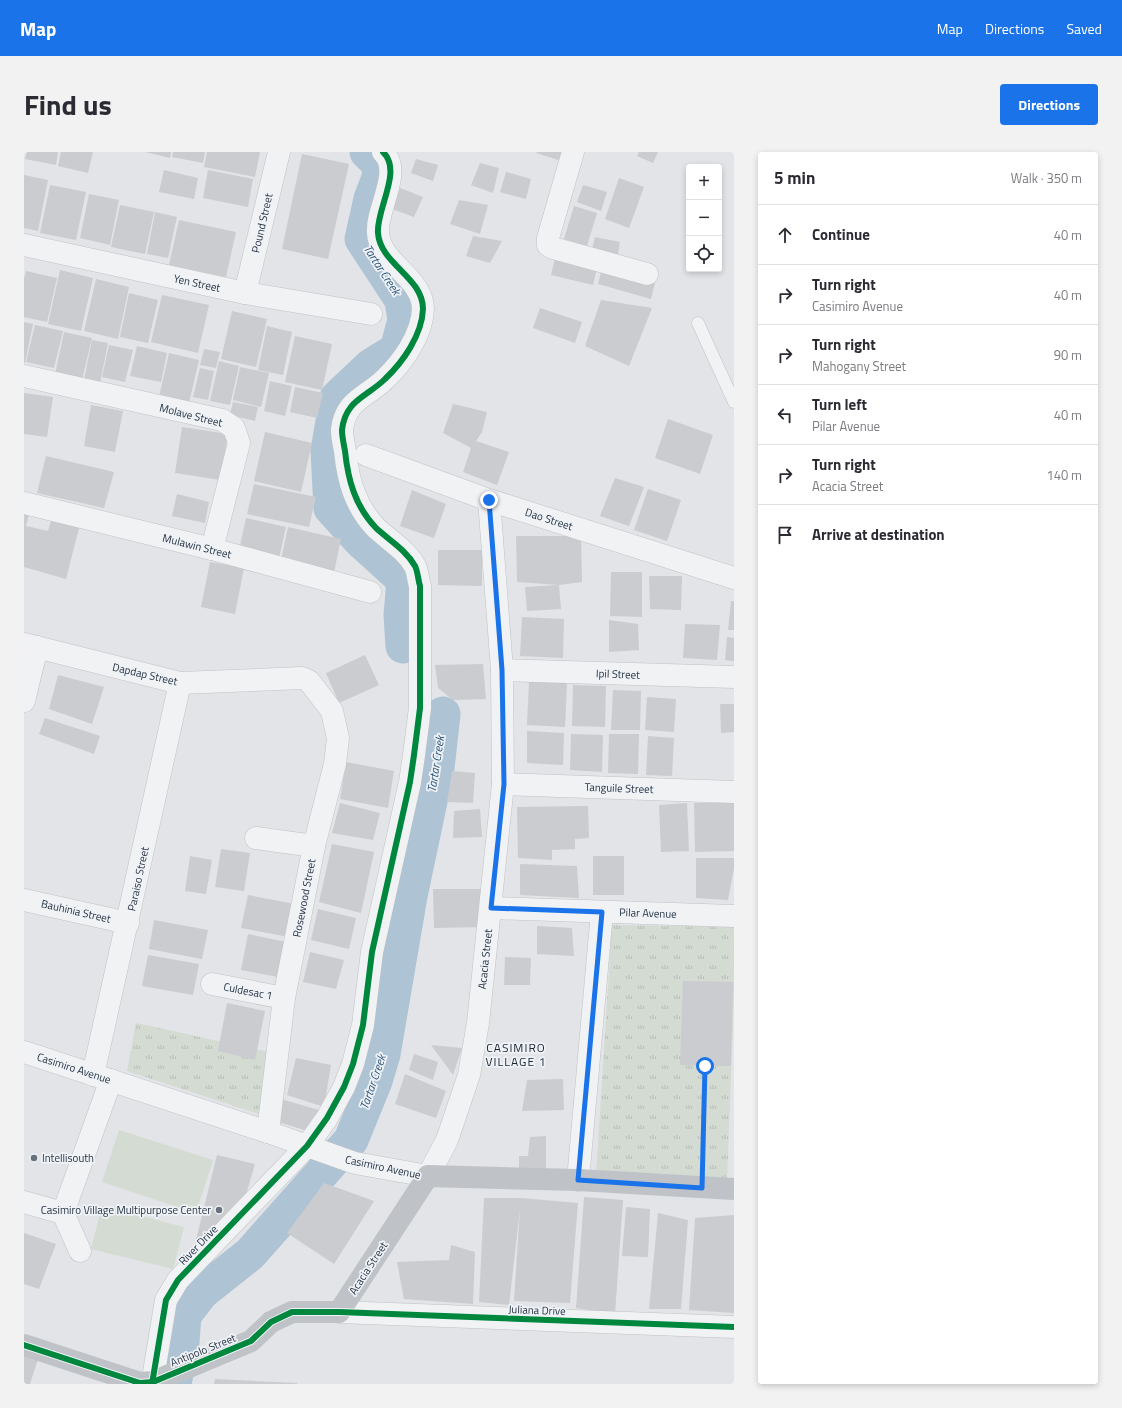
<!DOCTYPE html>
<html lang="en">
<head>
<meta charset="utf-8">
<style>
	:root { --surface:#fff; --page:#f2f2f3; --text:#2b2b33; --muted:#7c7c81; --line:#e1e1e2; --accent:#1a73e8 }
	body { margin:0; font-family:"Titillium Web",sans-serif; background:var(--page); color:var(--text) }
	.controls { position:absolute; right:12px; top:12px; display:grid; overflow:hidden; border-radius:4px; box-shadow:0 2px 6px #0003 }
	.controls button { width:36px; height:36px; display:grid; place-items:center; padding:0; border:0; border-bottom:1px solid var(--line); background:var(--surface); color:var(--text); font:20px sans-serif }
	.stop { position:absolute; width:12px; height:12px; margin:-9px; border:3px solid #1a73e8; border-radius:50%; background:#fff }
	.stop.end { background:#1a73e8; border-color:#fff; box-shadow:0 1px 4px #0008 }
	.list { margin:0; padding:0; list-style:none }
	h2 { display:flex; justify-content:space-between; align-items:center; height:52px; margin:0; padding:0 16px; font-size:17px }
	h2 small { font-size:13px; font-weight:400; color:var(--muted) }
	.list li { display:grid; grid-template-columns:26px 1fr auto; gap:12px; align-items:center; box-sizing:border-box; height:60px; padding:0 16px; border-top:1px solid var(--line) }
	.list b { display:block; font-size:15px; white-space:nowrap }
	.list p { margin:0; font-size:13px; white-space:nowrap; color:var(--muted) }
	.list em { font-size:13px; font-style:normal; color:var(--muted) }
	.icon { flex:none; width:22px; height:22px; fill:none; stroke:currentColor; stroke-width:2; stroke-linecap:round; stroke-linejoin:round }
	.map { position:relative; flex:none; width:710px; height:1232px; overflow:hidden; border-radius:4px }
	header { display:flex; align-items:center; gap:24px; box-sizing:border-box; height:56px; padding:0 20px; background:var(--accent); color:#fff }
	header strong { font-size:19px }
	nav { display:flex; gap:22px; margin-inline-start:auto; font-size:14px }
	.intro { display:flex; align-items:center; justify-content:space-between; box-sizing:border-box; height:96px; padding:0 24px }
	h1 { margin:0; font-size:28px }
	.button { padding:10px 18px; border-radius:4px; background:var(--accent); color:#fff; font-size:14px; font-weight:700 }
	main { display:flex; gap:24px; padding:0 24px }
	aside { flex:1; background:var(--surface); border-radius:4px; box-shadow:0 2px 6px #0003 }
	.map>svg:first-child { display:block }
	.grass { fill:#d3dbd2 }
	.park { fill:url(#park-tufts) }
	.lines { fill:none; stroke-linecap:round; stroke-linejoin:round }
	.river { stroke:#aec3d4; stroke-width:35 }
	.building { fill:#cacccf }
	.lane-casing { stroke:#c0c2c5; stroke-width:13 }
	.street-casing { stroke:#c0c2c5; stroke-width:23 }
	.path { stroke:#c0c3c6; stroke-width:2.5; stroke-dasharray:3 3; stroke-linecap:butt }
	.lane { stroke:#f1f2f4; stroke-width:12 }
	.street { stroke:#f1f2f4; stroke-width:22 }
	.secondary { stroke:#bfc3c7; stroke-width:22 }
	.cycleway-casing { stroke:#eff3f7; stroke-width:8 }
	.cycleway { stroke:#00873e; stroke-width:6 }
	.route { stroke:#1a73e8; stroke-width:5 }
	.poi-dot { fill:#68717c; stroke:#eff3f7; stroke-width:1.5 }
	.labels { text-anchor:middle; stroke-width:3.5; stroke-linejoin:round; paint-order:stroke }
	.street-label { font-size:11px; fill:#273342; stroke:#eff3f7 }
	.poi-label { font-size:11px; fill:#273342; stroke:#eff3f7; text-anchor:start }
	.water-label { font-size:12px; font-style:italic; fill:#2e5579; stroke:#eff3f7 }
	.neighbourhood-label { font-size:12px; letter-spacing:1px; fill:#192433; stroke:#eff3f7 }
</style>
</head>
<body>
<header>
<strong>Map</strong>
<nav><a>Map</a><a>Directions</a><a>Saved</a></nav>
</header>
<div class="intro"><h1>Find us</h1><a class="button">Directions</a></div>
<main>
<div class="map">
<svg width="710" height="1232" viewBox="0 0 710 1232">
	<defs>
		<pattern id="park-tufts" width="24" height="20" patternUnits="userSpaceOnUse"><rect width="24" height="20" fill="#d3dbd2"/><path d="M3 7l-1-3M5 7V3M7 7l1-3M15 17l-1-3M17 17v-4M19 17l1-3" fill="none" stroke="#b5bcb6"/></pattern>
	</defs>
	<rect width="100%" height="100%" fill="#e2e4e7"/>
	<!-- grass -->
	<g class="grass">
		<path d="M95 978 189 1008 172 1061 78 1030Z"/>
		<path d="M78 1054 160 1075 149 1117 67 1097Z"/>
	</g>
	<!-- park -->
	<g class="park">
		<path d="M588 773 710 775V845L703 1027 572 1023Z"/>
		<path d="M112 871 249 901 238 963 103 919Z"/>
	</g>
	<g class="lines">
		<!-- river -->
		<g class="river">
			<path d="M343 0 356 13 355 26 347 47 338 87 378 148 381 168 373 198 347 214 313 246 304 299 307 356 336 388 380 428 377 463 379 494"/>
			<path d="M150 1232 158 1190 160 1163 178 1140 226 1102 327 988 351 929 359 902 386 744 413 616 419 562"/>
		</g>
	</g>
	<!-- building -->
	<g class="building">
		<path d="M3 0H34L32 13 1 7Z"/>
		<path d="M37 0H69L64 21 34 14Z"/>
		<path d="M121 0H147L146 6Z"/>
		<path d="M149 0H181L179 11 148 5Z"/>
		<path d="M183 0H236L231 25 180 15Z"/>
		<path d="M513 0H547L544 11 512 1Z"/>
		<path d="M615 0H634L629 11 613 4Z"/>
		<path d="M278 2 325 12 304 107 258 97Z"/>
		<path d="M392 7 414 13 409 29 387 21Z"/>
		<path d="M456 11 475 16 469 41 447 33Z"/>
		<path d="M140 18 174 26 170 47 135 40Z"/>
		<path d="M184 18 229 27 224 55 179 46Z"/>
		<path d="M482 20 507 27 502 47 476 40Z"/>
		<path d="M0 23 24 28 14 79 0 76Z"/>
		<path d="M595 26 620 35 605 76 581 67Z"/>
		<path d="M26 33 62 40 52 88 16 81Z"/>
		<path d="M559 33 583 40 577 59 553 50Z"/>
		<path d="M376 36 399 45 390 65 368 57Z"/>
		<path d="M65 42 95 48 86 93 56 86Z"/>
		<path d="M435 48 464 53 456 82 426 72Z"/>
		<path d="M96 53 130 60 121 102 87 95Z"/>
		<path d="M550 54 573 61 563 94 540 87Z"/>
		<path d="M131 60 153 65 144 106 123 102Z"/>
		<path d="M155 68 212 80 202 125 145 113Z"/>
		<path d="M449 84 478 89 466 111 442 104Z"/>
		<path d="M571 85 596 90 593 108 567 101Z"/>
		<path d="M532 102 574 112 569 133 527 123Z"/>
		<path d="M578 116 631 131 627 147 574 132Z"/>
		<path d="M36 118 69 126 57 179 24 172Z"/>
		<path d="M2 119 33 126 23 170 0 165V127Z"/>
		<path d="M72 127 105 135 94 187 60 179Z"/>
		<path d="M105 141 134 148 124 191 96 185Z"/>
		<path d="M138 143 185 153 174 201 127 190Z"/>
		<path d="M577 148 628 156 605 214 561 194Z"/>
		<path d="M516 156 558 170 551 191 509 176Z"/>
		<path d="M208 159 243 167 232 215 197 207Z"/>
		<path d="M0 170 9 172 1 211 0 210Z"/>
		<path d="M11 173 39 179 30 216 2 210Z"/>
		<path d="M243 174 268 180 259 223 234 218Z"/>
		<path d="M40 180 68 186 58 228 31 222Z"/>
		<path d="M271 184 308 192 298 238 261 230Z"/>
		<path d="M68 188 84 191 76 231 60 228Z"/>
		<path d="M85 193 109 198 101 230 78 225Z"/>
		<path d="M113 194 143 201 137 230 106 224Z"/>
		<path d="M180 197 196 200 192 216 176 213Z"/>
		<path d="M145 201 175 208 165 251 135 245Z"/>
		<path d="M195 209 215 214 206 253 186 249Z"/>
		<path d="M216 215 245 221 237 255 209 248Z"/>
		<path d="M176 216 190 219 184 248 169 245Z"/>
		<path d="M246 229 268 234 261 264 240 259Z"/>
		<path d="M271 235 299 241 293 266 266 260Z"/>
		<path d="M0 241 29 245 23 285 0 282Z"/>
		<path d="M209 250 234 255 231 269 206 263Z"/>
		<path d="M429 252 463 260 458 280 452 289 485 300 473 333 439 320 447 296 419 281Z"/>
		<path d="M67 253 99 259 91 300 60 294Z"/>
		<path d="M644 267 689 283 676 322 631 306Z"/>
		<path d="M158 275 204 282 196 328 151 321Z"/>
		<path d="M241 280 288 291 277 340 230 329Z"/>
		<path d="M22 304 90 320 80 356 13 341Z"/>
		<path d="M591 326 620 335 605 374 576 364Z"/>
		<path d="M230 332 292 345 285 375 223 362Z"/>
		<path d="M624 337 657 348 643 389 610 378Z"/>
		<path d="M388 338 422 352 410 386 376 374Z"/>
		<path d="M153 342 185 350 181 371 148 364Z"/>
		<path d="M0 361 5 363 2 374 24 379 27 369 55 376 42 427 0 415Z"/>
		<path d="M222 366 262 375 254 411 214 403Z"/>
		<path d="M264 375 317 387 310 420 257 408Z"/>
		<path d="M492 384H557L558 430 535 433 493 430Z"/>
		<path d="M414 398H458V434L414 433Z"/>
		<path d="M186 410 220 416 211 462 177 455Z"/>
		<path d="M587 420H618V465L586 464Z"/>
		<path d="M625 424H658L657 458 626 457Z"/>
		<path d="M535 433 537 457 503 459 501 435Z"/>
		<path d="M707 449H710V478H704Z"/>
		<path d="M498 465 540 467 539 506 496 504Z"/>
		<path d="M585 468 614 472 615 498 585 500Z"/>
		<path d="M661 472 696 473 693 508 659 506Z"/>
		<path d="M703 485 710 486V509L701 508Z"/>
		<path d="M341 503 355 533 315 551 302 521Z"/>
		<path d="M459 512 462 547 429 548 414 536 411 513Z"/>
		<path d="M34 523 80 535 68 572 25 557Z"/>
		<path d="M505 529 543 531 541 575 503 573Z"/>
		<path d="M549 533 582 534 581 575 548 574Z"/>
		<path d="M589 538 617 539 616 578H587Z"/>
		<path d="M623 545 652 547 650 580 621 578Z"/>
		<path d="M696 552H710V580L697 581Z"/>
		<path d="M21 566 76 584 70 602 15 582Z"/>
		<path d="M503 579 540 581 539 613 503 611Z"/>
		<path d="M547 582 579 583 578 620 546 618Z"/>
		<path d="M585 582H615L614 622 584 621Z"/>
		<path d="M624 584 650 586 648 624 622 623Z"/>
		<path d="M322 610 370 619 364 656 316 647Z"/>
		<path d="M428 619 451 621 449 651 423 650Z"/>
		<path d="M316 651 356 661 349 688 308 681Z"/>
		<path d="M663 651 665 699 637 700 635 653Z"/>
		<path d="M670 651H710V699L671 700Z"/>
		<path d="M564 654 565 686 551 687V697L528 698V708L494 706 493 655Z"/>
		<path d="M456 657 458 685 429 686 430 659Z"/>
		<path d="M308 692 350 700 337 761 295 750Z"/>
		<path d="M197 697 226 701 220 739 191 735Z"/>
		<path d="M166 704 188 708 182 742 161 739Z"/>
		<rect x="569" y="704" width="31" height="39"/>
		<path d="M672 706H710V716L704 748 672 746Z"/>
		<path d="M496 712 553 714 555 746 496 743Z"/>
		<path d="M409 737H462V775L410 776Z"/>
		<path d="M224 743 276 753 270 786 217 776Z"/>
		<path d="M294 757 332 766 325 797 287 788Z"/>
		<path d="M130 768 184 778 178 807 125 797Z"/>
		<path d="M513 774 548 776 550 804 513 802Z"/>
		<path d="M224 782 262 790 254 825 217 818Z"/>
		<path d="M286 800 320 808 312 837 279 830Z"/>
		<path d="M124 803 175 812 169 843 118 834Z"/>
		<path d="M481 805 507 806 506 833H480Z"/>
		<path d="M659 829 709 830 707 914 656 913Z"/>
		<path d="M203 851 241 859 231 908 194 899Z"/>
		<path d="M407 893 438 896 429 923Z"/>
		<path d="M390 902 414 910 409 928 385 918Z"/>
		<path d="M272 906 307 913 300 955 263 943Z"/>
		<path d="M381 922 422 939 412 966 371 952Z"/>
		<path d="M539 927 540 958 498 959 503 928Z"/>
		<path d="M257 947 295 958 287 980 251 969Z"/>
		<path d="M522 984V1018L495 1021V1004H504L506 985Z"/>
		<path d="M193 1003 231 1012 221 1046 169 1100Z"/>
		<path d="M300 1031 350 1049 310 1112 263 1081Z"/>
		<path d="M560 1045 599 1048 591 1162 552 1156Z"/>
		<path d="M460 1046H497L554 1051 546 1151 490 1149 496 1057 485 1153 455 1150Z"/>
		<path d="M602 1055 626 1057 624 1105 598 1104Z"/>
		<path d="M634 1061 664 1068 657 1157H625Z"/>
		<path d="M710 1063V1161L665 1158 671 1066Z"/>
		<path d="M0 1081 32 1092 15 1137 0 1132Z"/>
		<path d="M427 1093 451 1100 449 1152 380 1147 373 1110 425 1108Z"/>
		<path d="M0 1203 14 1207 6 1232H0Z"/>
		<path d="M191 1227 273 1231V1232H190Z"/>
	</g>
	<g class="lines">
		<!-- lane casing -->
		<g class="lane-casing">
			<path id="lane" d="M674 171 710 250"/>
		</g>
		<!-- street casing -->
		<g class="street-casing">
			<g id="street">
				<path d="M549 0 524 86V93L529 96 623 122"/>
				<path d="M0 93 221 141 347 162"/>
				<path d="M221 141 255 0"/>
				<path d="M0 224 198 268 210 276 215 291 188 397"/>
				<path d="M342 303 465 348 710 426"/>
				<path d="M0 351 188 397 346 440"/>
				<path d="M0 492 156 531 278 526 285 529 308 559 314 586 311 612 290 694 260 846 244 980"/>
				<path d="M478 518 710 525"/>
				<path d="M0 549 13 495"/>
				<path d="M479 632 710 640"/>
				<path d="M232 686 290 694"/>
				<path d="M0 748 104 771"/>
				<path d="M467 756 710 764"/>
				<path d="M188 832 260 846"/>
				<path d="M0 900 244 980 331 1011 404 1024 423 988 445 923 454 871 479 632 478 518 465 348"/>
				<path d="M69 923 156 531"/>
				<path d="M554 1028 578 760"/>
				<path d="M0 1050 39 1061"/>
				<path d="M56 1099 39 1061 87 928"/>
				<path d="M315 1160 710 1175"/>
				<path d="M128 1232 142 1148 154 1128 283 994 303 966 320 935 329 912 339 873 348 800 386 630 390 603 396 556V434C394 428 394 420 391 414 382 398 365 388 352 376 331 354 324 328 321 299 320 293 318 285 318 278 321 248 343 245 361 227 379 210 398 183 399 157 399 125 356 112 354 81 352 57 379 19 359 0"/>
			</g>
		</g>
		<!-- path -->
		<path class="path" d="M679 1015 681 914"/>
		<!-- lane -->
		<use href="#lane" class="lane"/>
		<!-- street -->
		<use href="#street" class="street"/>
		<!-- secondary -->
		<path class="secondary" d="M0 1193 116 1231 129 1230 227 1189 247 1170 268 1160H315L404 1024 554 1028 710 1037"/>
		<!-- cycleway casing -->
		<g class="cycleway-casing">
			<g id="cycleway">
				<path d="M0 1193 116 1231 129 1230 227 1189 247 1170 268 1160H315L710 1175"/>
				<path d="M128 1232 142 1148 154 1128 283 994 303 966 320 935 329 912 339 873 348 800 386 630 390 603 396 556V434C394 428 394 420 391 414 382 398 365 388 352 376 331 354 324 328 321 299 320 293 318 285 318 278 321 248 343 245 361 227 379 210 398 183 399 157 399 125 356 112 354 81 352 57 379 19 359 0"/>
			</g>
		</g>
		<!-- cycleway -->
		<use href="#cycleway" class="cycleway"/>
	</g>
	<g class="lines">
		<!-- route -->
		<path class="route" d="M465 348 478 518 480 632 467 756 578 760 554 1028 678 1036 681 914"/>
	</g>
	<!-- markers -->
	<g class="poi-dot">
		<circle cx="10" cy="1006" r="4"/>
		<circle cx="195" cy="1058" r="4"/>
	</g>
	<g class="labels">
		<!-- street labels -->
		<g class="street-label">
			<text transform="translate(238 71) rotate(-77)" y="4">Pound Street</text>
			<text transform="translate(173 131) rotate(12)" y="4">Yen Street</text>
			<text transform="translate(167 263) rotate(14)" y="4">Molave Street</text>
			<text transform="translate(525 367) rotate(18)" y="4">Dao Street</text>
			<text transform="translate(173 394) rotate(14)" y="4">Mulawin Street</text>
			<text transform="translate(121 522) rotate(13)" y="4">Dapdap Street</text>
			<text transform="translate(594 522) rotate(2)" y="4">Ipil Street</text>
			<text transform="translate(595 636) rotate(2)" y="4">Tanguile Street</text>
			<text transform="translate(114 727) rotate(-78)" y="4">Paraiso Street</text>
			<text transform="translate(280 746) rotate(-79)" y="4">Rosewood Street</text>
			<text transform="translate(52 759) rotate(13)" y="4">Bauhinia Street</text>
			<text transform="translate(624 761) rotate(2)" y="4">Pilar Avenue</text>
			<text transform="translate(461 807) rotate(-84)" y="4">Acacia Street</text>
			<text transform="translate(224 839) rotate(11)" y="4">Culdesac 1</text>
			<text transform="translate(50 916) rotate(18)" y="4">Casimiro Avenue</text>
			<text transform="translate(359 1015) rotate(12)" y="4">Casimiro Avenue</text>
			<text transform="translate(174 1093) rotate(-46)" y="4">River Drive</text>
			<text transform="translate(344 1116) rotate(-57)" y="4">Acacia Street</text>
			<text transform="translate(513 1158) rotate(2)" y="4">Juliana Drive</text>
			<text transform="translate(179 1198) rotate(-22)" y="4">Antipolo Street</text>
		</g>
		<!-- poi labels -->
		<g class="poi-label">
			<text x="18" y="1010">Intellisouth</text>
			<text x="187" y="1062" text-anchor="end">Casimiro Village Multipurpose Center</text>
		</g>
		<!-- water labels -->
		<g class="water-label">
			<text transform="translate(358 118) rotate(57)" y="4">Tartar Creek</text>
			<text transform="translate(412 612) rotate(-81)" y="4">Tartar Creek</text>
			<text transform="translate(349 930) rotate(-71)" y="4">Tartar Creek</text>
		</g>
		<!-- neighbourhood labels -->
		<g class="neighbourhood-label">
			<text x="492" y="900">CASIMIRO<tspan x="492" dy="14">VILLAGE 1</tspan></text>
		</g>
	</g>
</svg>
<div class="controls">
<button>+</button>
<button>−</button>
<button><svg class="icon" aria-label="locate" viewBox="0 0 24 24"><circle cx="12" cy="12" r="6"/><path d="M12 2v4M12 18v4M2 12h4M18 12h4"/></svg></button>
</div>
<div class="stop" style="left:681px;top:914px"></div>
<div class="stop end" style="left:465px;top:348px"></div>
</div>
<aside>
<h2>5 min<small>Walk · 350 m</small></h2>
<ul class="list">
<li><svg class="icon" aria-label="ahead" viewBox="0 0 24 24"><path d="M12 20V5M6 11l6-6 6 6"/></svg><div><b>Continue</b></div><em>40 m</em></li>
<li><svg class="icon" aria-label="right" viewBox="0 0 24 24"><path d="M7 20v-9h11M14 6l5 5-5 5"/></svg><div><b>Turn right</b><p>Casimiro Avenue</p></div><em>40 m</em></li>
<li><svg class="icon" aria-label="right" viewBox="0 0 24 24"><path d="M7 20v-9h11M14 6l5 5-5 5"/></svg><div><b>Turn right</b><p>Mahogany Street</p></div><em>90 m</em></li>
<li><svg class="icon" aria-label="left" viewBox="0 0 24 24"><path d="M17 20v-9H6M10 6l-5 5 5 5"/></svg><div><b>Turn left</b><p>Pilar Avenue</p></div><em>40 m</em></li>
<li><svg class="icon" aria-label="right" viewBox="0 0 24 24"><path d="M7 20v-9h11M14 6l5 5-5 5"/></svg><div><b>Turn right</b><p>Acacia Street</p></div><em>140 m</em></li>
<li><svg class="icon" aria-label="arrive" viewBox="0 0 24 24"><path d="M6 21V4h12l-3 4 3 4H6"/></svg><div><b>Arrive at destination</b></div></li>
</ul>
</aside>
</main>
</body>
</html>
